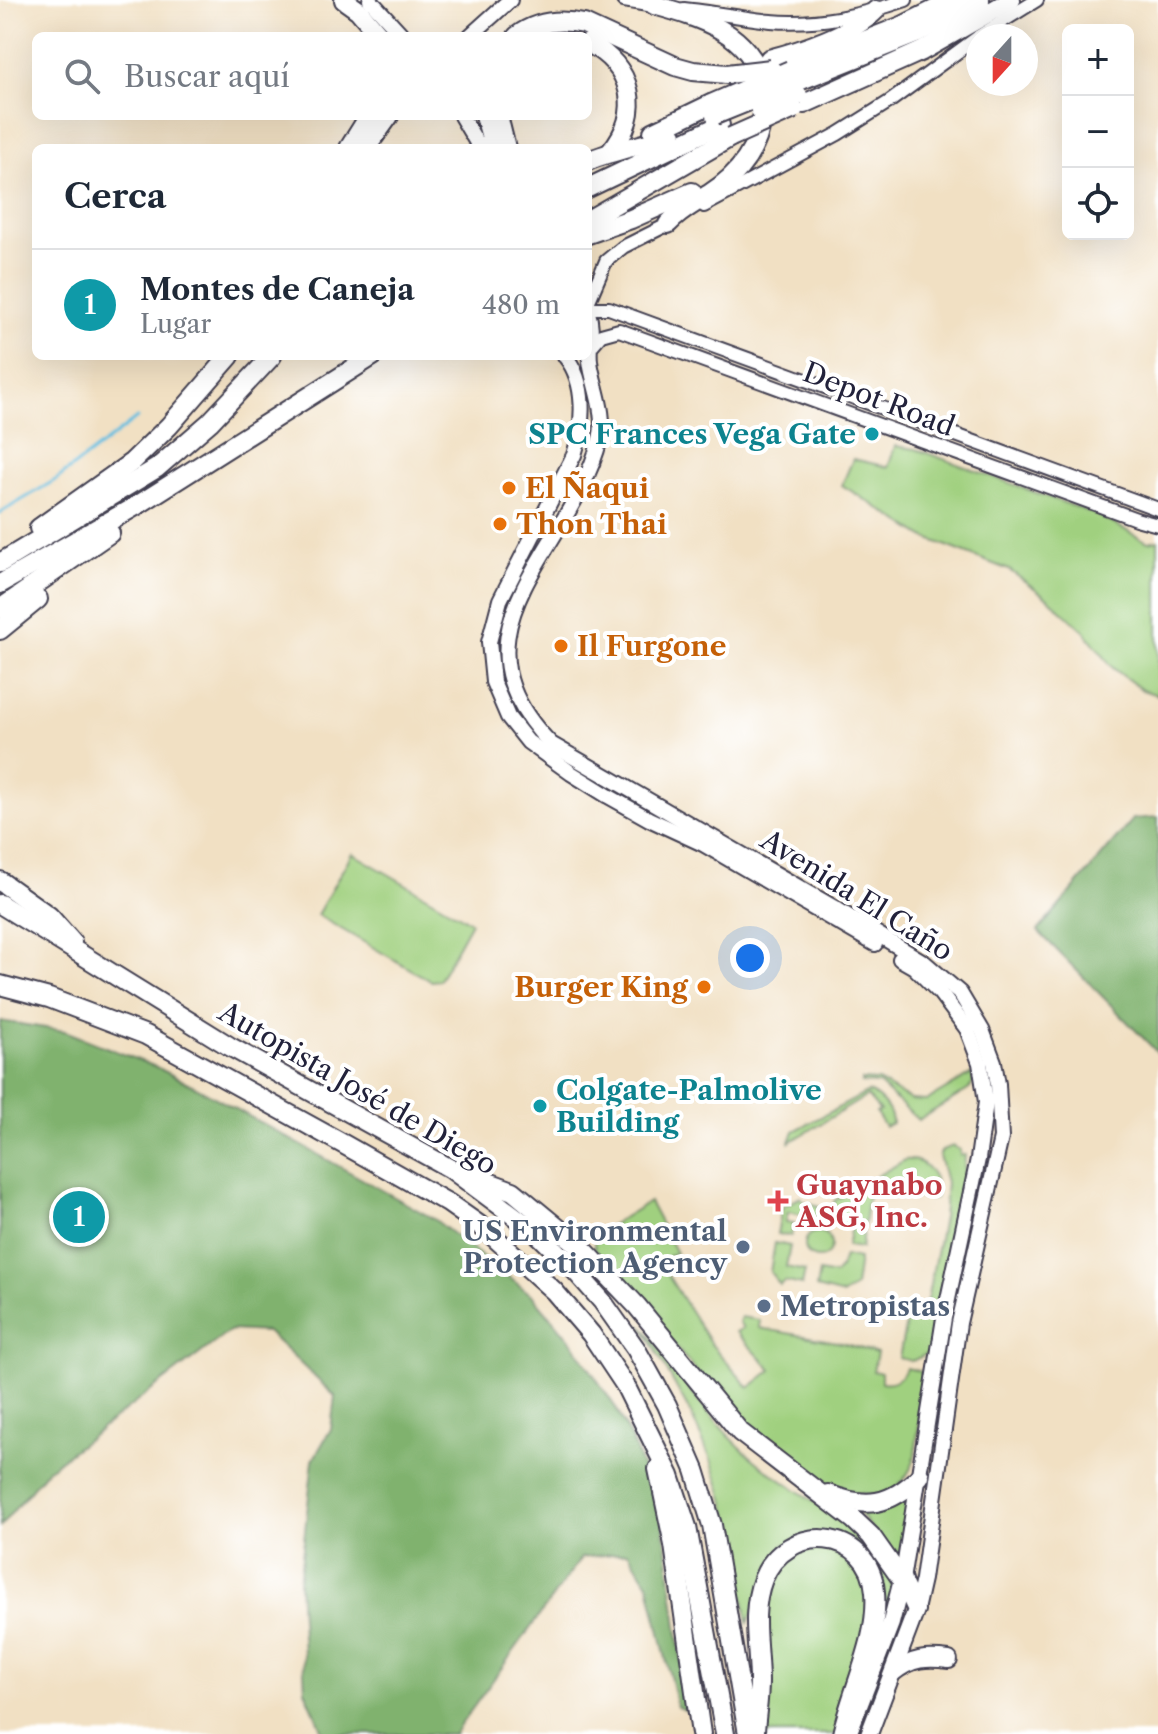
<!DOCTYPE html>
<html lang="es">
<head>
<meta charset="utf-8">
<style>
	:root { --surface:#fff; --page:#f2f2f3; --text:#1f2937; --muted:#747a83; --line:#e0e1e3; --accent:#d1495b }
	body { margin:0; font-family:"Libre Caslon Text",serif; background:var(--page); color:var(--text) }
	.controls { position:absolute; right:24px; top:24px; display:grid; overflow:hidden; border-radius:12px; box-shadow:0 8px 32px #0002 }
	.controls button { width:72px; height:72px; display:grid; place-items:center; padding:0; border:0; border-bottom:2px solid var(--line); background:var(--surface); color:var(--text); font:40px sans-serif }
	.compass { position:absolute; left:966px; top:24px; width:72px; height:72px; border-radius:50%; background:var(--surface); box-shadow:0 8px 32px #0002; rotate:201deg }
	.you { position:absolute; left:750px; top:958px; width:28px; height:28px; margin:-20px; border:6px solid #fff; border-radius:50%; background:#1a73e8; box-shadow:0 0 0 12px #1a73e833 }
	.badge { display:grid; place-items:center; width:52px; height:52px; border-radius:50%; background:var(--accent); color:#fff; font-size:26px; font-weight:700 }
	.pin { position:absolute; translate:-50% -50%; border:4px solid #fff; box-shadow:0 2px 8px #0006 }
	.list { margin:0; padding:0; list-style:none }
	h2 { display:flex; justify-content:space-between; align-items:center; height:104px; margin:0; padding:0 32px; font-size:34px }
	h2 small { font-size:26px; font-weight:400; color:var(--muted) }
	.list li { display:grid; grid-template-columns:52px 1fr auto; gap:24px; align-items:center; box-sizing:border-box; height:112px; padding:0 32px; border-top:2px solid var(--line) }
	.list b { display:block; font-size:30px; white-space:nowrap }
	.list p { margin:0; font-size:26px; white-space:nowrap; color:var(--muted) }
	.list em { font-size:26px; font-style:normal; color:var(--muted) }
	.icon { flex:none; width:44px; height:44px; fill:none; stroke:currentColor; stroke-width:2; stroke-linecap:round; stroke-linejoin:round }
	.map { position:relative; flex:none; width:1158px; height:1734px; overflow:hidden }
	.search { position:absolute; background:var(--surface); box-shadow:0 8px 32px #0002; left:32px; top:32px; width:560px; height:88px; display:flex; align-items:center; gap:20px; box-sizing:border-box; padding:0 28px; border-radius:12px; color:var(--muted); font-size:30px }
	.panel { position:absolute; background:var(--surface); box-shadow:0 8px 32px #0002; left:32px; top:144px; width:560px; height:216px; border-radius:12px }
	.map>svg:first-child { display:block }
	.green { fill:#a0d07f; stroke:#61795d; stroke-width:2 }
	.forest { fill:#80b26e; stroke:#516a54; stroke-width:2 }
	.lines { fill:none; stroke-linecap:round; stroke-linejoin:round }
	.stream { stroke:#62bee0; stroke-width:3 }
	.tertiary-casing { stroke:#413e4f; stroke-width:16 }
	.primary-casing { stroke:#413e4f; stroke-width:18 }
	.trunk-casing { stroke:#413e4f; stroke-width:20 }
	.motorway-casing { stroke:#413e4f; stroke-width:22 }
	.tertiary { stroke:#fff; stroke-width:12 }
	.primary { stroke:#fff; stroke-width:14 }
	.trunk { stroke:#fff; stroke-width:16 }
	.motorway { stroke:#fff; stroke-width:18 }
	.motorway-bridge-casing { stroke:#413e4f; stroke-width:22; stroke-linecap:butt }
	.motorway-bridge { stroke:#fff; stroke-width:18 }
	.culture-dot { fill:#0f9aa8; stroke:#fff; stroke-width:3 }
	.food-dot { fill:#e8710a; stroke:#fff; stroke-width:3 }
	.health-dot { fill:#e0444e; stroke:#fff; stroke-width:3 }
	.service-dot { fill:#5c6f8a; stroke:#fff; stroke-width:3 }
	.labels { text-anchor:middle; stroke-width:8; stroke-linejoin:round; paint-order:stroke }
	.street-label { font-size:28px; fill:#22223b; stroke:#fff }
	.culture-label { font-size:28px; font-weight:bold; fill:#0d838f; stroke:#fff; text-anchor:end }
	.food-label { font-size:28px; font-weight:bold; fill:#c56008; stroke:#fff; text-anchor:start }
	.health-label { font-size:28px; font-weight:bold; fill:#be3a42; stroke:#fff; text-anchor:start }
	.service-label { font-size:28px; font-weight:bold; fill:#4e5e75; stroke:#fff; text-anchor:end }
</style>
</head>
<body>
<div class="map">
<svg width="1158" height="1734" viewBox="0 0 1158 1734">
	<rect width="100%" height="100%" fill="#fff"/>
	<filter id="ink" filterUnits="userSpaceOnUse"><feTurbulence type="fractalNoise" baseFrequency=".0125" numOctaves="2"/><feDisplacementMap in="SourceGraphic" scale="16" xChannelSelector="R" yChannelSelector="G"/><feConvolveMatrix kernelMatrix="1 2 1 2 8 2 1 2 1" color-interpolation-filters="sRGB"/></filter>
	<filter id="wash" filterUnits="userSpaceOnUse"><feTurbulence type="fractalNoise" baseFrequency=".006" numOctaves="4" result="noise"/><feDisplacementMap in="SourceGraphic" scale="32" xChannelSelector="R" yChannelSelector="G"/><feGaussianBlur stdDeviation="1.8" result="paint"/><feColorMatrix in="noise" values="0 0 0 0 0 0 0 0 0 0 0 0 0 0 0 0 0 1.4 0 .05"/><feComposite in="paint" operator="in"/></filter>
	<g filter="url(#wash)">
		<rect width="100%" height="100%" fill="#f1e0c3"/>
		<!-- green -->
		<g class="green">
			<path d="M895 446 916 449 1095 514 1148 542 1158 540V695L1142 690 1113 668 1084 631 1048 598 1009 570 924 537 842 485 853 459 888 467Z"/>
			<path d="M352 853 471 922 439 980 431 981 317 915Z"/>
			<path d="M972 1074 973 1083 968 1090 918 1120 879 1084 861 1083 862 1080 878 1081 911 1100 926 1101Z"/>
			<path d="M868 1092C880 1097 892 1110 892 1123L885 1127 876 1113 880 1111 867 1096 790 1142 794 1131Z"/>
			<path d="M953 1146 960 1150V1155L965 1154 964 1178 929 1353 912 1361 899 1358 909 1308 925 1311 943 1218 946 1182 939 1156 942 1150Z"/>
			<path d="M905 1160C927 1158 940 1178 935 1198L931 1200 869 1187 861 1248 847 1246 852 1222 830 1215 835 1200Z"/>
			<path d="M801 1197 803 1201 819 1206 816 1218 788 1212 786 1222 794 1223 791 1236 777 1234 782 1207Z"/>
			<path d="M649 1202 676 1253 659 1261 710 1343 749 1388 772 1370 736 1332 743 1328 739 1322 741 1317 760 1320 759 1328 842 1343 877 1353 873 1371 881 1373V1382C893 1384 902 1379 906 1368L920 1371 925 1377 915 1456C911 1474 900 1484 886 1496L827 1490 743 1425 596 1255 593 1236Z"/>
			<circle cx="818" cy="1245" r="13"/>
			<path d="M775 1243 790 1246 786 1267 805 1271 802 1285 784 1281 780 1285 770 1272Z"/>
			<path d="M844 1256 859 1259 855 1287 843 1295 816 1288 819 1272 835 1275 840 1269Z"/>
			<path d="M642 1325C676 1369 708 1420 751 1457 797 1497 859 1517 889 1574 899 1593 882 1626 877 1645L879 1615 857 1547 784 1545 748 1623 734 1542 724 1499 711 1460 691 1414Z"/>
			<path d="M912 1491 898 1562 859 1513V1511Z"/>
			<path d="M819 1545 835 1550 858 1564 871 1597 857 1673 837 1734H767L762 1688 763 1595 782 1559Z"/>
		</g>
		<!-- forest -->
		<g class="forest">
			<path d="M1158 817V1053L1038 931 1133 819Z"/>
			<path d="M0 1021 65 1031 156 1067 196 1087 434 1219 533 1296 572 1342 616 1408 632 1441 663 1519 688 1711 677 1707 649 1585 628 1552 581 1558 454 1734H324L305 1690 299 1583 313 1460 331 1429 335 1396 267 1332 231 1330 47 1470 0 1527Z"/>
		</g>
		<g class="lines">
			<!-- stream -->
			<path class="stream" d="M0 513 57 479 137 418"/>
		</g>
	</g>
	<g filter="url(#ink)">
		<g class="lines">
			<!-- tertiary casing -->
			<g class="tertiary-casing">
				<g id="tertiary">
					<path d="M684 9C713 12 742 18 771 21 818 25 862 15 906 0"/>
					<path d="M979 36 1037 0"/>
					<path d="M704 206 838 134 889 102 978 37"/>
					<path d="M588 303 606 261 623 247 673 222"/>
					<path d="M588 308H609L1158 509"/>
					<path d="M589 349 601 335 619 330 1136 519 1158 525"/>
				</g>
			</g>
			<!-- primary casing -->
			<g class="primary-casing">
				<g id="primary">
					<path d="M370 0 403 36"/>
					<path d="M624 0 654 5"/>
					<path d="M470 36 510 0"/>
					<path d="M461 116 480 148"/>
					<path d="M588 313C594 328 588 345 590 361 593 386 607 413 600 439 572 551 438 629 551 744L833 907 925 963 960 993 982 1030 994 1062 998 1084 1001 1138 959 1323 923 1579 916 1610"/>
					<path d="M565 356C587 383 584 424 574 455L500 600 489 642 493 682 508 717 528 742 571 773 608 796 649 819 703 844 875 944"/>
					<path d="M900 959 914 967 940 993 967 1029 980 1063 986 1102 978 1159 944 1318 902 1580"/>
				</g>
			</g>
			<!-- trunk casing -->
			<g class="trunk-casing">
				<g id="trunk">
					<path d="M893 1673C912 1658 926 1657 949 1660"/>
					<path d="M850 1729 891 1623 902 1580"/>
					<path d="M869 1734 916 1610 902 1580"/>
				</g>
			</g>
			<!-- motorway casing -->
			<g class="motorway-casing">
				<g id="motorway">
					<path d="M344 0 358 10 380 36"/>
					<path d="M654 5C701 18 749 32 763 83"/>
					<path d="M517 36C537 21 560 19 584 24L675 66 693 71 727 74"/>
					<path d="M588 43C633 66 643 112 611 151"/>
					<path d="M769 59C800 51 854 33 876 10"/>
					<path d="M790 70 902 26 954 0"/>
					<path d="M794 83 916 34 980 0"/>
					<path d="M804 104 922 51 1011 0"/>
					<path d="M485 116 494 148"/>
					<path d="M498 116 506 148"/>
					<path d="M653 132 711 104"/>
					<path d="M349 148 369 116"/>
					<path d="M366 148 389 116"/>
					<path d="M588 161C615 149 645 146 672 135"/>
					<path d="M588 188 720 125"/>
					<path d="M588 220 731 137"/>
					<path d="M668 224C680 211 694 204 709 194 739 175 759 149 763 113"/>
					<path d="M588 234 631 219 692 192"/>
					<path d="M39 528 132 462 169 426 230 356"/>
					<path d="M0 563 157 468 210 422 272 356"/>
					<path d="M0 584 141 503 373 356"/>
					<path d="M0 609 110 533"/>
					<path d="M0 630 38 599"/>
					<path d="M0 881 49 916 72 942"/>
					<path d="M0 904 229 1046 451 1169 537 1233 571 1266 602 1301 636 1349 667 1405 695 1470 712 1525 748 1734"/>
					<path d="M0 985 49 998 146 1035 345 1145 448 1203 485 1229 554 1291 591 1334 625 1385 670 1476 687 1527 725 1734"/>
					<path d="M472 1176 513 1191 582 1248 637 1306 740 1432 853 1519 871 1536 902 1580"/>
					<path d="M658 1469 674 1545 701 1734"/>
					<path d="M828 1494C866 1509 890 1506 920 1476"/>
					<path d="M755 1731C756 1715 759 1699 759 1682 759 1648 750 1612 763 1579 786 1521 870 1527 875 1592 879 1640 852 1688 842 1734"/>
				</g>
			</g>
			<!-- tertiary -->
			<use href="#tertiary" class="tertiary"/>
			<!-- primary -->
			<use href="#primary" class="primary"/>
			<!-- trunk -->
			<use href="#trunk" class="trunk"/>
			<!-- motorway -->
			<use href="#motorway" class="motorway"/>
			<!-- motorway-bridge casing -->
			<g class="motorway-bridge-casing">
				<g id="motorway-bridge">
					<path d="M727 74 771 69"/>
					<path d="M711 104 790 70"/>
					<path d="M760 110 798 95"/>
					<path d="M715 115 794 83"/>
					<path d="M731 137 794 109"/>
				</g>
			</g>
			<!-- motorway-bridge -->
			<use href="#motorway-bridge" class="motorway-bridge"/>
		</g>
	</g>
	<!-- markers -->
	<g class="culture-dot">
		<circle cx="872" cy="434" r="8"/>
		<circle cx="540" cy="1106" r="8"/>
	</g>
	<g class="food-dot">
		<circle cx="509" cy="488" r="8"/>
		<circle cx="500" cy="524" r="8"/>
		<circle cx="561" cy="646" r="8"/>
		<circle cx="704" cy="987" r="8"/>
	</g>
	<path class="health-dot" d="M774 1189h8v8h8v8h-8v8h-8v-8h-8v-8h8z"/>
	<g class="service-dot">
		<circle cx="743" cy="1247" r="8"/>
		<circle cx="764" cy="1306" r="8"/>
	</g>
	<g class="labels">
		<!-- street labels -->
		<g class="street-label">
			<text transform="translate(879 399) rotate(21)" y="10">Depot Road</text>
			<text transform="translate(857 895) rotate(32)" y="10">Avenida El Caño</text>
			<text transform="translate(358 1088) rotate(30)" y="10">Autopista José de Diego</text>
		</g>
		<!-- culture labels -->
		<g class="culture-label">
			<text x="856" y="444">SPC Frances Vega Gate</text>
			<text x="556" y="1100" text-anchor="start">Colgate-Palmolive<tspan x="556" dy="32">Building</tspan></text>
		</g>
		<!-- food labels -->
		<g class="food-label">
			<text x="525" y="498">El Ñaqui</text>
			<text x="516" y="534">Thon Thai</text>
			<text x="577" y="656">Il Furgone</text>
			<text x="688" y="997" text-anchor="end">Burger King</text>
		</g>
		<!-- health labels -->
		<g class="health-label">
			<text x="796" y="1195">Guaynabo<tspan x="796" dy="32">ASG, Inc.</tspan></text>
		</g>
		<!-- service labels -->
		<g class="service-label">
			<text x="727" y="1241">US Environmental<tspan x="727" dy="32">Protection Agency</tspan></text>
			<text x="780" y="1316" text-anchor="start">Metropistas</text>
		</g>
	</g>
</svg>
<div class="controls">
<button>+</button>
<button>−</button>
<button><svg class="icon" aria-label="locate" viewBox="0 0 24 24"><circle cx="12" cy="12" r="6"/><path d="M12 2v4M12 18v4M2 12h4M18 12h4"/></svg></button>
</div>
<svg class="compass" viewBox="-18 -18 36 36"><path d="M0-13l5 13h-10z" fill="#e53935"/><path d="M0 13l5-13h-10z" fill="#747a83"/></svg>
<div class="you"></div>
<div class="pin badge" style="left:79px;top:1217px;background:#0f9aa8">1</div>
<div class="search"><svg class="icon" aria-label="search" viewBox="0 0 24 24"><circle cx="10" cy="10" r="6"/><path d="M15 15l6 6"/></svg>Buscar aquí</div>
<section class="panel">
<h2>Cerca<small></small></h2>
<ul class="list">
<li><span class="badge" style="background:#0f9aa8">1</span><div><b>Montes de Caneja</b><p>Lugar</p></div><em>480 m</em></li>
</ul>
</section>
</div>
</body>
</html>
